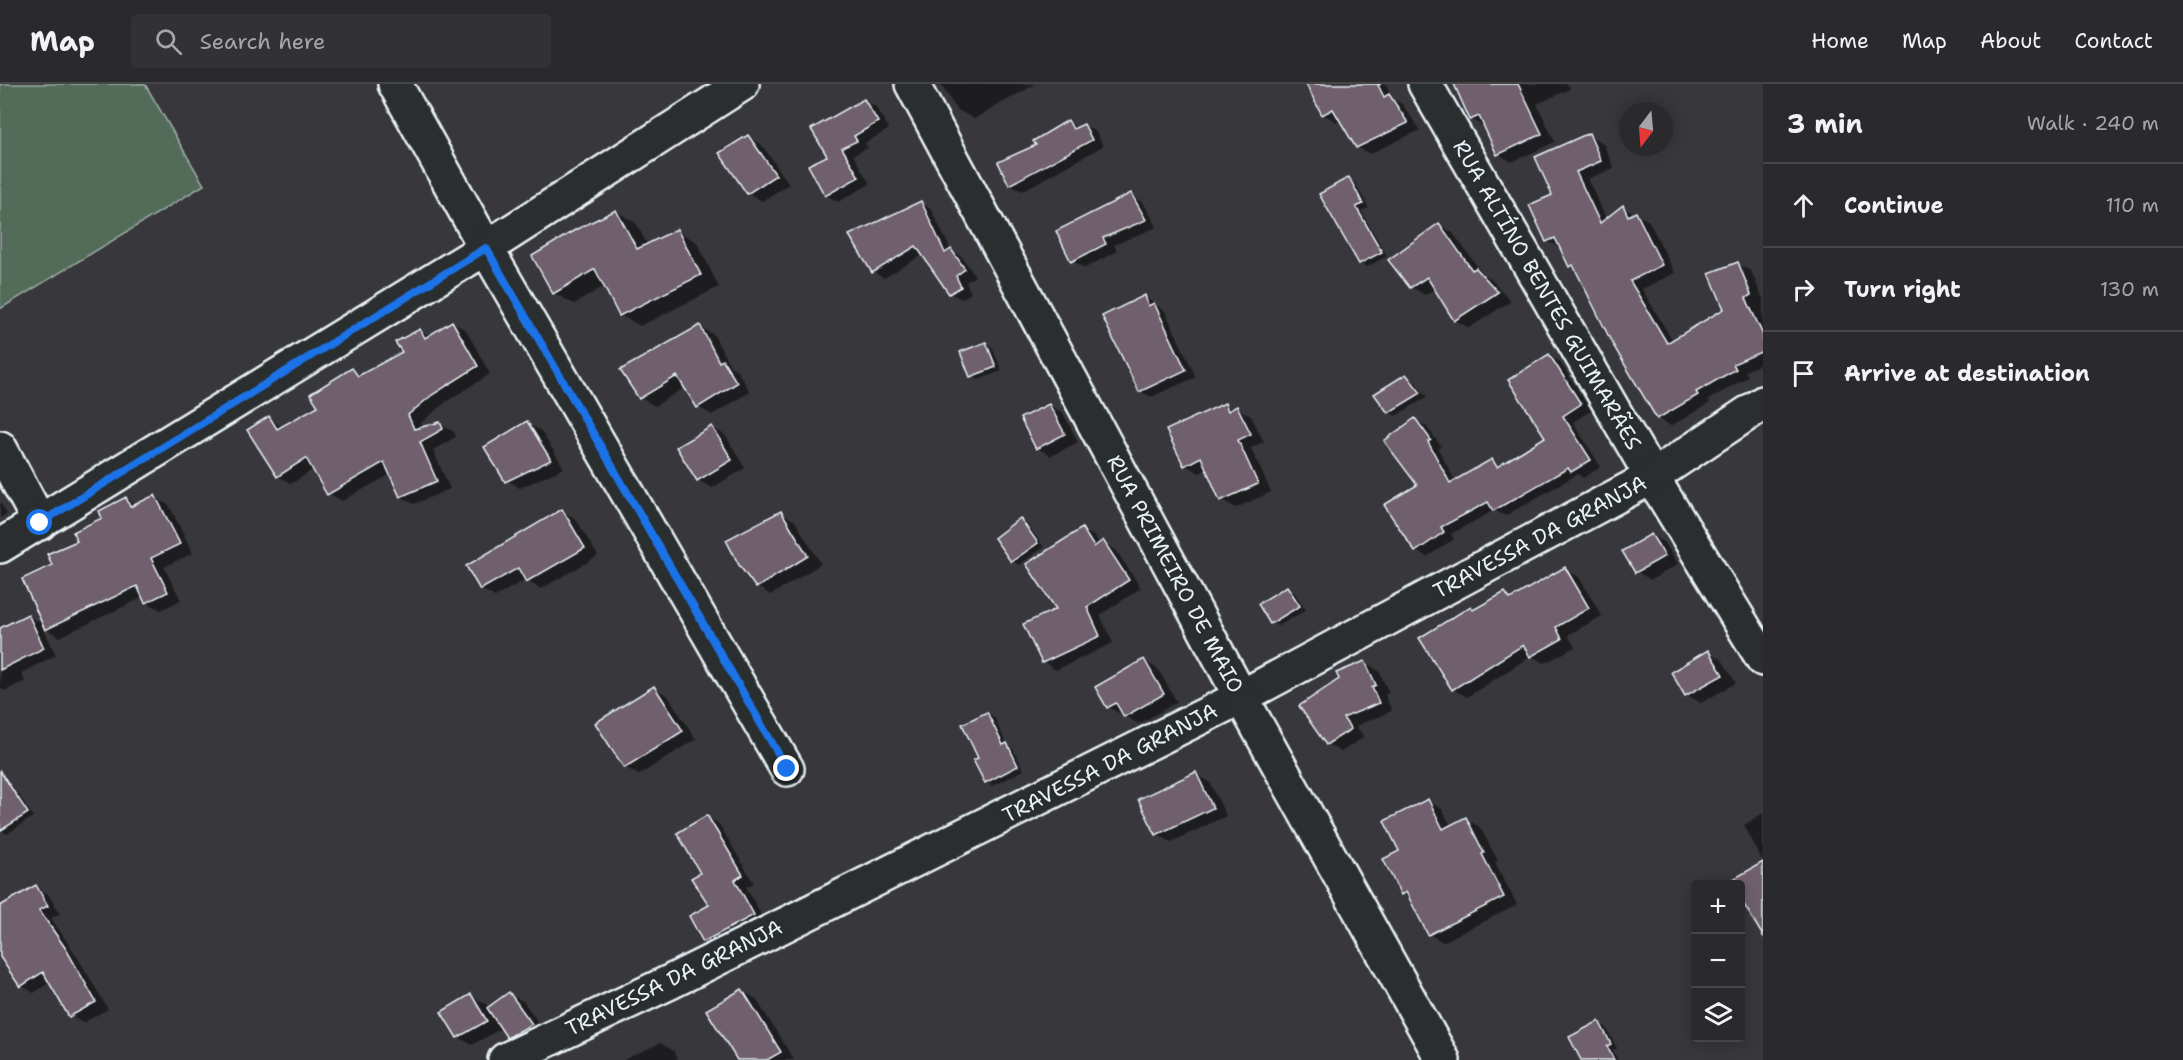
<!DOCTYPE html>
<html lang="en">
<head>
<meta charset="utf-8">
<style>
	:root { --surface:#2a292c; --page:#323134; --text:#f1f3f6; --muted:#a5a6a9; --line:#464548 }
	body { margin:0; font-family:"Shantell Sans",sans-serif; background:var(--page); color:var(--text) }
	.controls { position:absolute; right:18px; bottom:18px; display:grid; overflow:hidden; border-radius:6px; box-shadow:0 3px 15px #0003 }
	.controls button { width:54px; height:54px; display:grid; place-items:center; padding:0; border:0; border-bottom:2px solid var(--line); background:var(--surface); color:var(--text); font:30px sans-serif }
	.compass { position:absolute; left:1619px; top:18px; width:54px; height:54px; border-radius:50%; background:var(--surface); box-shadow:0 3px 15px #0003; rotate:196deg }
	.stop { position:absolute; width:18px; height:18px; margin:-14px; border:4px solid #1a73e8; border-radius:50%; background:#fff }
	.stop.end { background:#1a73e8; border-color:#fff; box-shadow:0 2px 6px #0008 }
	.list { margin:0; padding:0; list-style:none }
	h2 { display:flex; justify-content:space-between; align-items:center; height:78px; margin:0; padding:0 24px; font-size:26px }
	h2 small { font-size:20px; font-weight:400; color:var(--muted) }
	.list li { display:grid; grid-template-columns:39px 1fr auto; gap:18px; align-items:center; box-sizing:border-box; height:84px; padding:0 24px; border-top:2px solid var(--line) }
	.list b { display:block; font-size:22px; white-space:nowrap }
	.list em { font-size:20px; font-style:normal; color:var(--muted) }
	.icon { flex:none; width:33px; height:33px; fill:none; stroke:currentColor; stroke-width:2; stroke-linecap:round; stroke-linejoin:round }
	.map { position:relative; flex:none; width:1763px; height:976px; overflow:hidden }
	header { display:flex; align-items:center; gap:36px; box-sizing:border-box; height:84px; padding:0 30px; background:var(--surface); border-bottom:2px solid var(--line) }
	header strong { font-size:28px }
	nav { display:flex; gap:33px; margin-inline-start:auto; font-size:21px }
	.search { width:420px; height:54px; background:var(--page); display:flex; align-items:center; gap:15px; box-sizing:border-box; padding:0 21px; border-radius:6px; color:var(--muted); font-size:22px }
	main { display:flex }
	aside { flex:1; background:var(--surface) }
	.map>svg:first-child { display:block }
	.green { fill:#536c5a; stroke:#9eaea9; stroke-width:1.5 }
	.shadow { fill:#0007; fill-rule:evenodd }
	.building { fill:#6f606d; stroke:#e8f1f8; stroke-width:1.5 }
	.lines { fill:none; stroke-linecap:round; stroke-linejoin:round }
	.street-casing { stroke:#e8f1f8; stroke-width:38 }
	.secondary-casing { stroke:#e8f1f8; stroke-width:38 }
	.street { stroke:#2a2d2e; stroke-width:33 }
	.secondary { stroke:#2a2d2e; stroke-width:33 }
	.route { stroke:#1a73e8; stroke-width:8 }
	.labels { text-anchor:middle; stroke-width:6; stroke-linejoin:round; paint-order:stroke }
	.street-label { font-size:21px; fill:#e8f1f8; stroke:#2a2d2e }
</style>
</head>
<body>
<header>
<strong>Map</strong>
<div class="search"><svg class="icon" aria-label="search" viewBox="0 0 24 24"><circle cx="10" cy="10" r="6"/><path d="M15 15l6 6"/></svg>Search here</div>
<nav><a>Home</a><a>Map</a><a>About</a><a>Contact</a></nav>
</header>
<main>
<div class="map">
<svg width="1763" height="976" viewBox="0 0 1763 976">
	<rect width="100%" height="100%" fill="#38373b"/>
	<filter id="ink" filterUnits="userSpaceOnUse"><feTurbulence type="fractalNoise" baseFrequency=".0167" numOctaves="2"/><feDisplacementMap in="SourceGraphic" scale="12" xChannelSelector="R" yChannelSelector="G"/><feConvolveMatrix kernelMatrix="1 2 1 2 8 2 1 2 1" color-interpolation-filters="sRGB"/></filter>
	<g filter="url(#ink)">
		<!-- green -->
		<path class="green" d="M0 0H145L204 101 0 225Z"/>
		<!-- shadow -->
		<g class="shadow">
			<path d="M941 0H1033L1034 1 974 35 956 25Z"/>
			<path d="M1308 0H1386L1393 15 1402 20 1420 46 1370 70 1357 63 1341 35 1337 38 1323 30Z"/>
			<path d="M1467 0H1568L1570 5 1537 20 1555 58 1512 78 1498 70 1486 44 1471 35Z"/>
			<path d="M864 16 876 23 889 45 865 59 868 64 853 71 870 100 838 118 826 111 829 72Z"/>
			<path d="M1068 38 1078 44 1084 41 1096 48 1103 62 1022 107 1010 100 1038 62Z"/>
			<path d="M1589 51 1603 59 1614 84 1588 95 1607 136 1623 123 1649 137 1675 189 1642 205 1673 257 1726 226 1737 180 1751 187 1763 215V279L1745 287 1748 293 1708 316 1710 319 1671 342 1658 334 1577 186 1570 182 1561 164 1547 157 1554 112Z"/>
			<path d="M748 52 762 61 789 100 762 117 748 109Z"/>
			<path d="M1349 95 1355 99 1369 124 1361 127 1387 172 1367 183 1360 179Z"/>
			<path d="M1130 111 1143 118 1157 143 1114 161 1117 167 1085 184 1072 177Z"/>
			<path d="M921 119 931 125 951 166 962 173 975 192 966 198 971 209 961 215 950 209 924 170 884 194 873 188Z"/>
			<path d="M616 127 636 139 648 162 677 147 697 158 719 203 640 242 620 231 605 202 574 220 554 209Z"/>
			<path d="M1439 140 1453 149 1482 189 1490 194 1511 217 1469 244 1455 236 1436 204 1425 211 1411 203 1390 177Z"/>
			<path d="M1145 213 1165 227 1196 293 1151 313 1140 307Z"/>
			<path d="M452 238 466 246 490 290 446 318 421 339 423 344 440 340 454 348 456 353 433 366 450 405 414 420 401 412 391 390 342 417 328 409 314 385 291 400 278 392 269 334 284 344 320 323 352 286 363 292 404 268 420 246 431 253Z"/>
			<path d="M700 243 714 251 730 282 737 286 750 308 712 331 698 323 686 303 655 322 640 314ZM705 253H708L724 284 722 285Z"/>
			<path d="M986 259 992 263 1002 287 978 296 972 292Z"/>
			<path d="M1549 271 1560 278 1591 327 1573 338 1601 383 1583 394 1578 390 1505 432 1495 426 1451 450 1454 455 1427 473 1416 467 1419 401 1415 336 1426 342 1441 362 1438 365 1456 398 1492 377 1501 382 1547 354Z"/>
			<path d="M1406 292 1413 296 1427 313 1396 332 1389 328Z"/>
			<path d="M1049 321 1063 329 1078 358 1051 372 1037 364Z"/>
			<path d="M1224 321 1233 326 1237 324 1251 332 1264 358 1251 364 1271 408 1236 424 1221 415 1208 385 1199 389 1185 381Z"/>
			<path d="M527 339 541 347 564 384 520 404 507 396Z"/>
			<path d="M712 343 726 352 745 384 712 404 698 396Z"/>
			<path d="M155 413 169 421 193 469 164 483 181 516 161 526 146 518 144 513 60 553 46 545 54 481 126 415 137 421Z"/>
			<path d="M0 418 7 430 0 434Z"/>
			<path d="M562 427 576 435 598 472 541 505 526 495 495 513 481 505Z"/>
			<path d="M781 429 795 437 821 480 771 511 757 503 740 481Z"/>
			<path d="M1020 436 1027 440 1044 463 1019 481 1012 477Z"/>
			<path d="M1082 445 1095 453 1100 460 1103 458 1116 466 1141 504 1100 531 1113 559 1056 586 1043 578Z"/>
			<path d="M1651 451 1665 459 1678 480 1651 496 1637 488Z"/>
			<path d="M1565 485 1579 493 1602 532 1568 551 1575 563 1545 579 1531 572 1467 613 1453 605 1471 523 1475 526 1505 510 1514 514Z"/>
			<path d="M1287 504 1294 508 1306 526 1278 542 1271 538Z"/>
			<path d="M28 532 41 539 56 571 21 589 25 597 5 607 0 604V546Z"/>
			<path d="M1708 568 1722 576 1736 599 1701 619 1687 611 1673 589Z"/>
			<path d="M1144 577 1158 585 1177 618 1139 640 1108 623Z"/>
			<path d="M1365 578 1379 587 1389 609 1385 611 1392 627 1356 642 1364 653 1341 668 1327 660Z"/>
			<path d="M654 604 668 612 696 655 639 691 625 683Z"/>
			<path d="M987 629 994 633 1007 661 1013 665 1024 686 992 702 986 698 980 674Z"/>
			<path d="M1196 690 1210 698 1226 732 1171 758 1157 750Z"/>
			<path d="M11 705 17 708 33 733 7 750 0 745V712Z"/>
			<path d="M1428 717 1442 725 1451 742 1466 735 1480 743 1498 777 1495 778 1517 821 1443 858 1429 850 1411 814 1402 810 1401 767Z"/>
			<path d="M1763 729V778L1744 741Z"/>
			<path d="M707 733 719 740 754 799 746 803 765 838 716 864 704 857 711 822 702 789Z"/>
			<path d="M36 803 48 810 60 829 51 834 78 874 108 925 83 939 70 931 51 898 34 909 22 902 0 862V824Z"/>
			<path d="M742 906 756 915 794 976H739Z"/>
			<path d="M510 910 524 918 545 948 523 961 508 953 502 944 472 961 458 953 471 912 486 920 488 925Z"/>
			<path d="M1599 939 1606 943 1617 964 1613 966 1618 976H1582Z"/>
			<path d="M660 959 674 967 678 976H623Z"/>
		</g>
		<!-- building -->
		<g class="building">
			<path d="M1306 0H1381L1378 1 1384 13 1389 10 1408 39 1356 64 1333 25 1322 31Z"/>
			<path d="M1454 0H1518L1542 50 1497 71 1479 32 1470 36Z"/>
			<path d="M864 15 878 38 854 52 857 57 842 64 859 93 825 112 808 81 827 72 811 45Z"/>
			<path d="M1068 36 1073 45 1084 40 1092 56 1009 101 998 78 1036 61 1033 57Z"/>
			<path d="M1589 49 1601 77 1576 88 1600 139 1623 121 1628 132 1636 128 1662 181 1630 197 1667 259 1724 225 1709 189 1738 178 1751 211 1746 214 1763 251V267L1733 280 1736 285 1696 308 1698 311 1657 335 1613 261 1573 181 1569 183 1555 154 1546 158 1529 121 1552 111 1535 73Z"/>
			<path d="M748 51 776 91 747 110 719 69Z"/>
			<path d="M1349 93 1363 120 1356 123 1382 168 1359 180 1319 110Z"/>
			<path d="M1131 109 1146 136 1103 154 1106 160 1071 178 1056 147Z"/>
			<path d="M921 117 945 169 951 165 965 185 956 192 961 203 949 210 916 162 872 189 849 151Z"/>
			<path d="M616 126 637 165 677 145 701 191 619 232 595 185 553 210 532 172 575 146Z"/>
			<path d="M1439 139 1472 186 1476 184 1498 208 1454 237 1427 193 1410 204 1388 176Z"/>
			<path d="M1145 211 1148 222 1154 219 1186 286 1139 308 1102 232Z"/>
			<path d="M452 237 478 282 432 311 408 331 414 345 440 338 443 345 420 358 437 397 400 413 384 378 327 411 306 374 277 393 247 346 269 332 277 345 318 322 310 310 352 284 358 292 402 268 395 258 420 245 425 254Z"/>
			<path d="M700 241 719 278 723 276 737 299 697 324 677 292 639 315 620 286Z"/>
			<path d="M986 258 996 283 970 293 960 268Z"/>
			<path d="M1549 270 1581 320 1563 332 1591 376 1571 388 1568 384 1493 427 1488 418 1441 443 1444 448 1415 468 1384 421 1417 401 1384 357 1415 334 1431 356 1428 358 1450 399 1492 375 1497 383 1545 353 1508 296Z"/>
			<path d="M1406 290 1421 309 1388 329 1374 310Z"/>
			<path d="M1225 319 1228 327 1237 322 1251 350 1238 356 1258 400 1220 417 1201 373 1184 382 1166 346Z"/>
			<path d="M1049 320 1065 350 1036 365 1020 334Z"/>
			<path d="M527 337 551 376 505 398 484 363Z"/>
			<path d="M712 342 732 376 697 397 676 363Z"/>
			<path d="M155 411 180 460 151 474 168 508 145 519 137 502 45 546 22 495 52 481 47 470 77 457 73 448 102 434 99 427 126 413 130 423Z"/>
			<path d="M562 425 585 464 526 498 518 484 480 506 466 482Z"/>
			<path d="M781 427 808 472 756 504 739 481 726 456Z"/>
			<path d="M1020 434 1038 459 1011 478 994 454Z"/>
			<path d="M1082 444 1094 463 1103 456 1129 496 1087 523 1100 552 1042 579 1023 540 1056 525 1026 480Z"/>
			<path d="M1651 450 1665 472 1635 489 1622 467Z"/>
			<path d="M1565 483 1589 524 1556 543 1562 555 1530 573 1523 561 1452 606 1419 554 1471 522 1473 526 1505 508 1510 515Z"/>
			<path d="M1287 502 1300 522 1270 540 1258 520Z"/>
			<path d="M28 530 44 564 0 586V544Z"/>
			<path d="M1708 566 1723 591 1685 612 1671 588Z"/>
			<path d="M1144 575 1164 610 1124 633 1116 619 1107 624 1095 603Z"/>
			<path d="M1365 577 1376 601 1372 603 1379 619 1343 634 1351 645 1326 661 1299 622 1339 595 1336 589Z"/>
			<path d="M654 602 683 647 624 684 595 639Z"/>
			<path d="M987 628 1003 661 1007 659 1018 682 985 699 973 676 978 674 962 640Z"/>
			<path d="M0 687 28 729 0 747Z"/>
			<path d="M1196 688 1213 724 1156 751 1138 715Z"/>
			<path d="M1428 715 1443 745 1466 733 1484 769 1482 770 1504 813 1428 851 1406 808 1401 811 1383 775 1399 767 1384 737Z"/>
			<path d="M707 731 743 791 735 796 754 831 703 858 689 832 709 821 691 794 700 789 677 749Z"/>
			<path d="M1763 778V852L1740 814V801H1732L1730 797Z"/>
			<path d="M36 801 48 822 39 826 66 865 96 918 69 933 43 888 20 903 0 873V822Z"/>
			<path d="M742 905 781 968 767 976H737L706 926Z"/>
			<path d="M509 908 532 940 507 954 487 924Z"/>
			<path d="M471 910 487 937 457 954 441 928Z"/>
			<path d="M1599 937 1611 960 1607 962 1614 976H1581L1569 953Z"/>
		</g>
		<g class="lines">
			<!-- street casing -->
			<g class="street-casing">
				<g id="street">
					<path d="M395 0 486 164 787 685"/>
					<path d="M1425 0 1652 393 1763 575"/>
					<path d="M0 364 40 439"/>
					<path d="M0 462 486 164 742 0"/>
					<path d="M505 976 670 898 1241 613 1652 393 1763 319"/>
				</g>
			</g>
			<!-- secondary casing -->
			<g class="secondary-casing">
				<path id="secondary" d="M912 0 1241 613 1443 976"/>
			</g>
			<!-- street -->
			<use href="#street" class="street"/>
			<!-- secondary -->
			<use href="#secondary" class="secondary"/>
		</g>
	</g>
	<g class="lines" filter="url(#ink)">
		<!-- route -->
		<path class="route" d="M40 439 486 164 787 685"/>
	</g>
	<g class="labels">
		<!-- street labels -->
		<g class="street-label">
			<text transform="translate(1547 211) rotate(60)" y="7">RUA ALTÍNO BENTES GUIMARÃES</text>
			<text transform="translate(1540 453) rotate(-28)" y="7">TRAVESSA DA GRANJA</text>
			<text transform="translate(1175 490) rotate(62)" y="7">RUA PRIMEIRO DE MAIO</text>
			<text transform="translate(1110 679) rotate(-27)" y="7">TRAVESSA DA GRANJA</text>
			<text transform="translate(674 894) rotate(-26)" y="7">TRAVESSA DA GRANJA</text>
		</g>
	</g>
</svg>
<div class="controls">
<button>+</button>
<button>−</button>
<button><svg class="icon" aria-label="layers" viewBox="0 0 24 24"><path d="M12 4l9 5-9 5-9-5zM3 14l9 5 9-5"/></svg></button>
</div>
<svg class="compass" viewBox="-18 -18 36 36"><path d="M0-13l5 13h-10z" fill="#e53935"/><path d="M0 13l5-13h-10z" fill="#a5a6a9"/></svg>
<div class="stop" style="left:40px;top:439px"></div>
<div class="stop end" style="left:787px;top:685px"></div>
</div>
<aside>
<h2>3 min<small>Walk · 240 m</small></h2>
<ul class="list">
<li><svg class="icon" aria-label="ahead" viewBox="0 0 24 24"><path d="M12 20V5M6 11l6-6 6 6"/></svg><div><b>Continue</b></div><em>110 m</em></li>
<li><svg class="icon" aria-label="right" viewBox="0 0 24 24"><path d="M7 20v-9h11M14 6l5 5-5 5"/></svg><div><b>Turn right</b></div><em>130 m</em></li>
<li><svg class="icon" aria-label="arrive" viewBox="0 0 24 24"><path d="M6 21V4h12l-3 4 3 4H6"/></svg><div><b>Arrive at destination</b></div></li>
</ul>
</aside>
</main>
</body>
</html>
